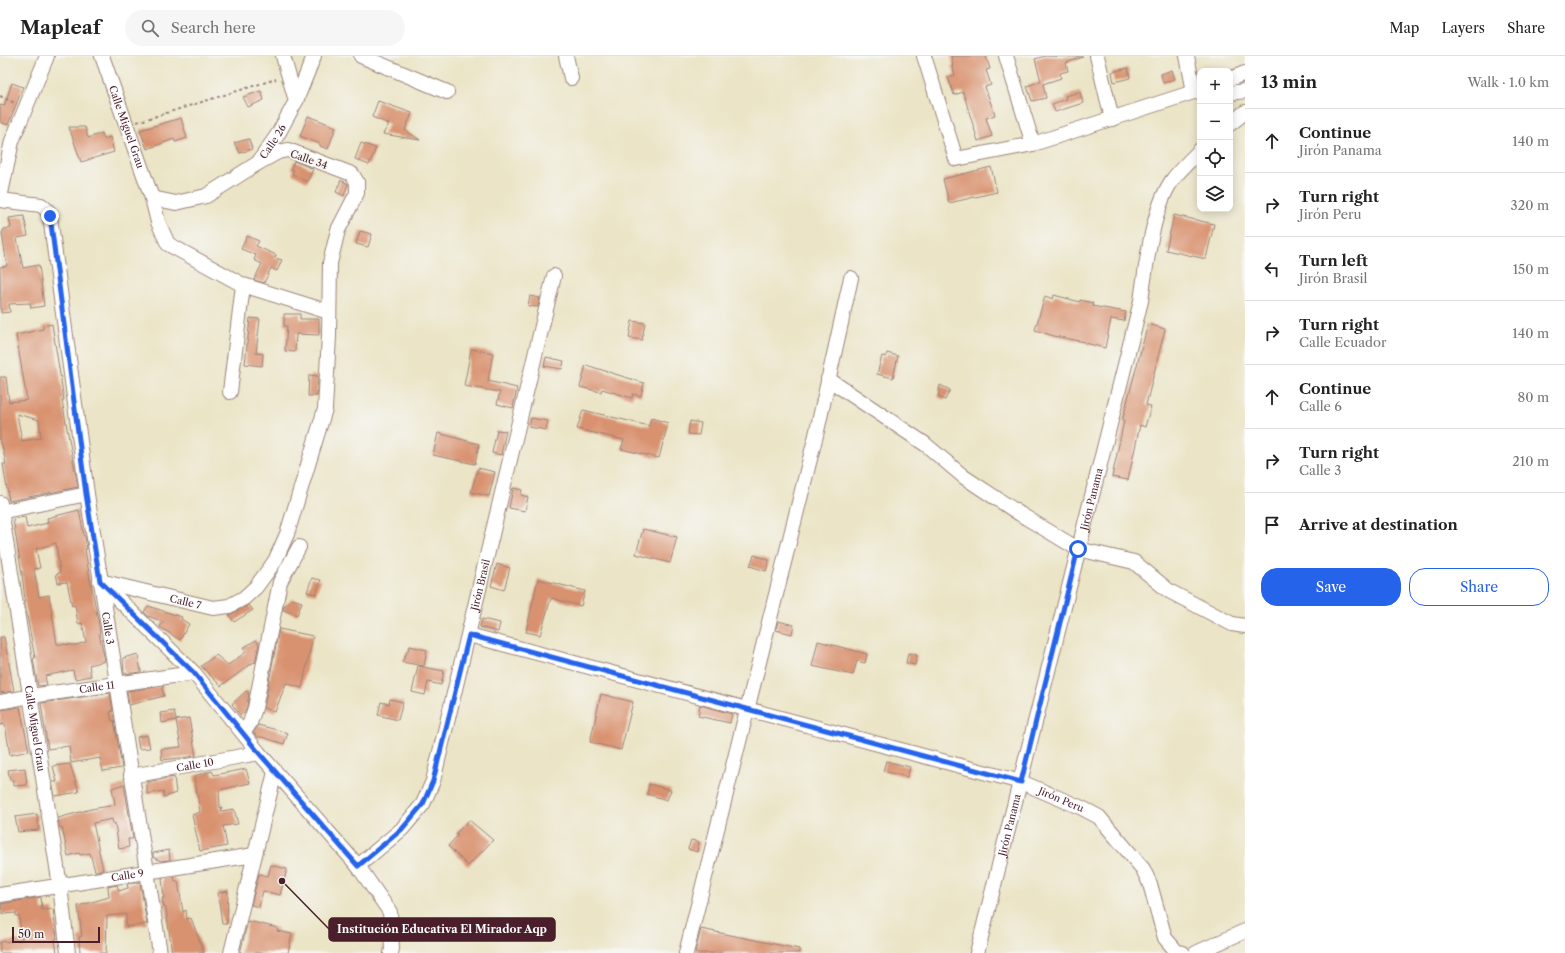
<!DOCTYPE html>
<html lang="en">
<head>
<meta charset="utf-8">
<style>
	:root { --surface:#fff; --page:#f6f6f6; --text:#222; --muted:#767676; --line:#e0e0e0; --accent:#2563eb }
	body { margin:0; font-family:"Libre Caslon Text",serif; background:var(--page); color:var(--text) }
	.controls { position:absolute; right:12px; top:12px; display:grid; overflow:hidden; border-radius:8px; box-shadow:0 2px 10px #0003 }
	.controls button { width:36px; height:36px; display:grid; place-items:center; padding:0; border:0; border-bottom:1px solid var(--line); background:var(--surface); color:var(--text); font:20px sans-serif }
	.scale { position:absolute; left:12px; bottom:10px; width:88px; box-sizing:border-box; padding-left:4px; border:2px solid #4a1f2b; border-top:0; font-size:11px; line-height:14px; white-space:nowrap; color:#4a1f2b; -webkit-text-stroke:3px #f6f6f2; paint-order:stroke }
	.stop { position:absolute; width:12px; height:12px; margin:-9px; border:3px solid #2563eb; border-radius:50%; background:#fff }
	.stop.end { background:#2563eb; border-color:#fff; box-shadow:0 1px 4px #0008 }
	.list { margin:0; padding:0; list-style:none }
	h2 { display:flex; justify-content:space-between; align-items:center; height:52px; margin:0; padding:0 16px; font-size:17px }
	h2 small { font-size:13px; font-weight:400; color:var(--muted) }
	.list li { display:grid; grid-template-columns:26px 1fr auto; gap:12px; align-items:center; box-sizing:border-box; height:64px; padding:0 16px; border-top:1px solid var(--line) }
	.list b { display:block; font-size:15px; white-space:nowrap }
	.list p { margin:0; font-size:13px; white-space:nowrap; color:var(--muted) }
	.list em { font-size:13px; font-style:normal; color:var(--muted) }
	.actions { display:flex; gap:8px; padding:12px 16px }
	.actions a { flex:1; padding:9px 0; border:1px solid var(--accent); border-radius:16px; text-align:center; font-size:14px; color:var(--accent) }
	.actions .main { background:var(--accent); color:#fff }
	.icon { flex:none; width:22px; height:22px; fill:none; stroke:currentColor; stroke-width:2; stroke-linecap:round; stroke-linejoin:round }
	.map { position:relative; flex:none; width:1245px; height:897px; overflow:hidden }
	header { display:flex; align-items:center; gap:24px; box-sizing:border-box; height:56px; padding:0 20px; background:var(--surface); border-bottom:1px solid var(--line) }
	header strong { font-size:19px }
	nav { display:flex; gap:22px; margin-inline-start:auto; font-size:14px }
	.search { width:280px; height:36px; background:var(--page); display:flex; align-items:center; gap:10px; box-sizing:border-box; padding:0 14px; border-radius:22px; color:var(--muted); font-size:15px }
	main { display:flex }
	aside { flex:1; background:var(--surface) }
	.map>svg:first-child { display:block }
	.building { fill:#d99270; fill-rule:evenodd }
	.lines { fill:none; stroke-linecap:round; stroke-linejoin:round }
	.minor-casing { stroke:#9a8278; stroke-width:16 }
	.path { stroke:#9a8278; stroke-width:2; stroke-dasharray:3 3; stroke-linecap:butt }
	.minor { stroke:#fff; stroke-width:14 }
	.route { stroke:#2563eb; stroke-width:5 }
	.labels { text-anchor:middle; stroke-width:3.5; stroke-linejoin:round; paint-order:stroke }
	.street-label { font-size:10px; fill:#4a1f2b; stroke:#f6f6f2 }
	.leader { fill:none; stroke:#4a1f2b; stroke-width:1.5 }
	.callout-dot { fill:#4a1f2b; stroke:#f6f6f2; stroke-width:1.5 }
	.callout { fill:#4a1f2b; stroke:#4a1f2b; stroke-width:1.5 }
	.callout-label { font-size:11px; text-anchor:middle; font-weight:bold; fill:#fff }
</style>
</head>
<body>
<header>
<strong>Mapleaf</strong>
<div class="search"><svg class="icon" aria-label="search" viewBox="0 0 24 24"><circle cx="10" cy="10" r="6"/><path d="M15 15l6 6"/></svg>Search here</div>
<nav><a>Map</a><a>Layers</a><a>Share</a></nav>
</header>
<main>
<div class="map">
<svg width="1245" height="897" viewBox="0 0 1245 897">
	<rect width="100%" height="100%" fill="#f6f6f2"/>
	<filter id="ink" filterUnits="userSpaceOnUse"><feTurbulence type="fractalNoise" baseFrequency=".025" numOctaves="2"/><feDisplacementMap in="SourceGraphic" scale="8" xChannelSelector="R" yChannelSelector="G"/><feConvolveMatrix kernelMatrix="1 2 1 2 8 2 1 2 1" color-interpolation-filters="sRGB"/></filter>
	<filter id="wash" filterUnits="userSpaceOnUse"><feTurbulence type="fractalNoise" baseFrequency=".012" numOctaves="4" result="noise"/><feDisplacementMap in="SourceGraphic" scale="16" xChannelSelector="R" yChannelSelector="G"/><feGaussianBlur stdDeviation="0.9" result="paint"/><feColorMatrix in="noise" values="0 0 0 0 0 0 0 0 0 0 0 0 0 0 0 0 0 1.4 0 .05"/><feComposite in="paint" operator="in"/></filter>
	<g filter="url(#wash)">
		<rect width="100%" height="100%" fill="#ebe4c6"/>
		<g id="blocks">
			<!-- building -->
			<g class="building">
				<path d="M951 0H986L990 13 986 14 991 29 985 31 995 59 986 62 992 80 978 85 963 36 954 39 948 21 955 19 952 10 953 9Z"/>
				<path d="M1045 0 1083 1 1066 7 1068 15 1060 17 1061 22 1043 28 1046 42 1032 45 1027 30 1041 25 1035 3Z"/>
				<path d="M1128 12 1130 22 1114 26 1112 16Z"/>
				<path d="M1172 14 1175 23 1163 27 1161 18Z"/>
				<path d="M12 27 23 31 8 69 0 66V49L4 50Z"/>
				<path d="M261 35 264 44 248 51 243 41Z"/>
				<path d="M1080 36 1083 47 1055 56 1052 48 1066 43 1065 40Z"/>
				<path d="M378 45 412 57 405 74 420 84 383 78 389 68 372 61Z"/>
				<path d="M308 60 336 71 328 93 320 90V88L300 80Z"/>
				<path d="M181 62 187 82 175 86 174 83 147 93 140 74Z"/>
				<path d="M69 71H85L88 82 102 77 104 83 110 81 114 96 81 106Z"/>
				<path d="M249 83 252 93 240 97 234 87Z"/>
				<path d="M361 87 376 92 369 109 355 103Z"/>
				<path d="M294 105 313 113 307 126 292 118 294 114 291 113Z"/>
				<path d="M991 111 997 136 949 147 943 123Z"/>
				<path d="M341 124 348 128 344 140 336 136Z"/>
				<path d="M1174 159 1214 168 1206 203 1166 194Z"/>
				<path d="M24 160 28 180 17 182 23 212 39 209 44 250 31 252 30 247 9 248 10 256 1 257 0 211 7 210 2 177 4 173 11 172 9 162Z"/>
				<path d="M360 175 372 178 368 191 356 188Z"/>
				<path d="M247 180 259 185 256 190 276 199 275 202 282 204 277 215 271 212 264 227 254 224 262 208 254 204 256 199 241 193Z"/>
				<path d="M1054 239 1080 246V244L1093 247 1092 250 1126 256 1124 265 1111 263 1105 292 1085 287V286L1054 280 1035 274 1045 240 1053 243Z"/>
				<path d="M530 240 540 242 538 251 528 250Z"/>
				<path d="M284 258H300V263H319V279L296 278 295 296 285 295 287 270H284Z"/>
				<path d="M250 262 260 263 256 297 263 298 262 310 245 308Z"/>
				<path d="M632 265 645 267 642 284 629 282Z"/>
				<path d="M52 268 64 344H62L66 367 78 431 9 445 3 408H6L2 388H0V321H6L9 346 27 344 16 279 43 273V270ZM17 358 39 364 41 382 22 385Z"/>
				<path d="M1148 268 1165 273 1146 349 1151 350 1145 371 1140 369 1128 424 1112 421 1124 365H1122Z"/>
				<path d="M471 293 493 297 488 325 517 332 513 352 497 348 500 336 464 330Z"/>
				<path d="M887 297 898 300 893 322 877 318 882 300 886 301Z"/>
				<path d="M546 301 564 305 562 313 544 310Z"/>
				<path d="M586 309 644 327 641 340 633 338 632 342 602 333 601 336 580 331Z"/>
				<path d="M309 319 318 320 317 340H308Z"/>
				<path d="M940 329 950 334 945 344 938 341Z"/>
				<path d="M583 354 649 370 651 362 668 367 659 402 621 393 624 384 577 373Z"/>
				<path d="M531 362 548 365 546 374 529 371Z"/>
				<path d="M690 365 701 367 699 379 688 378Z"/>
				<path d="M497 374 506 375 501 399 492 397Z"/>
				<path d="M438 377 479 388 475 408 433 399Z"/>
				<path d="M478 412 495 416 489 440 471 436Z"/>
				<path d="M513 432 522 434 521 439 528 441 525 455 509 452Z"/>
				<path d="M79 454 84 480H85L87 493H85L90 523 98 564 100 576 99 577 105 605 89 609 91 620 75 623 73 614 45 620 47 629 38 630 33 603 35 602 24 544H25L22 518 13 463 25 461 27 472 48 467 47 462ZM56 487 60 517 56 518 58 527 67 526 72 550 75 549 78 568 82 567 86 586 76 589 57 588 49 539 39 541 34 513 40 512 36 493Z"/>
				<path d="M643 473 677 481 670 507 636 498Z"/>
				<path d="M754 499 769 504 766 515 750 510Z"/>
				<path d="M497 508 510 512 504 534 491 530Z"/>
				<path d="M312 522 321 524 316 538 307 536Z"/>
				<path d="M538 523 585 535 581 550 551 542 540 579 526 576Z"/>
				<path d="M292 543 302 546 297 559 283 554 284 550Z"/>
				<path d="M249 549 253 554 234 566 229 559Z"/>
				<path d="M148 550 182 561 181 563 189 568 180 584 160 571 163 566 148 560 144 556Z"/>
				<path d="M482 563 500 567 498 576 480 571Z"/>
				<path d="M778 565 794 569 792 578 776 574Z"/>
				<path d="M279 573 313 580 302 632 286 627 275 656 264 652Z"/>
				<path d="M0 581H4L14 635 0 637Z"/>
				<path d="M256 584 259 588 255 607 254 606 221 630 201 610 216 599 228 609 246 596 243 592Z"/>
				<path d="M818 585 867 598 865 607 857 605 853 619 812 610Z"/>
				<path d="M410 590 427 594 424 610 402 606Z"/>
				<path d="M908 597 917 599 915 609 906 607Z"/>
				<path d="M138 598 141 616 124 618 123 602Z"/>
				<path d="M418 610 444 615 441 629 428 626 425 639 412 636Z"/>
				<path d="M164 630 162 632 164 640 129 649 127 635Z"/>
				<path d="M246 635 249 637 247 650 244 657 240 659 232 648Z"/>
				<path d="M110 637 113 655 110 656 112 665 114 664 122 712 103 715 100 702 71 707 69 690 48 693 41 647Z"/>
				<path d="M601 638 633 646 621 694 590 686Z"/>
				<path d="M390 643 403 646 398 664 378 659 381 646 389 648Z"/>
				<path d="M700 649 732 658 730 667 698 660Z"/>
				<path d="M20 651 29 695 10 699 5 668 0 669V654Z"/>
				<path d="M174 655 176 664 162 667 160 657Z"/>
				<path d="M189 662 196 700 162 704 161 693 181 691 176 664Z"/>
				<path d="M258 669 288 677 284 688 262 681H257L254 677Z"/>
				<path d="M147 679 150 692 139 693 137 681Z"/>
				<path d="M886 705 910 711 907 721 883 715Z"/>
				<path d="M70 708 79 736 55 740 52 726H57L53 710Z"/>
				<path d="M25 712 27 729 14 730V724H10L8 714Z"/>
				<path d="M246 713 250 727 219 734 220 752 222 751 221 755 234 753 238 768 223 770 227 790 200 795 192 759 200 756 194 720 212 715 214 719Z"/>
				<path d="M174 721 176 737 164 741 163 735 147 738V726Z"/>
				<path d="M124 728 133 783H128L129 791 119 793 115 767 113 768 112 763 93 767 103 814 95 815 90 797 80 799 79 797 68 800 62 771 60 772 58 762 91 753 110 750V749L115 748 112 732Z"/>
				<path d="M649 728 671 734 667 744 647 738Z"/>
				<path d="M37 758 39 774 18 776 15 761Z"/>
				<path d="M469 764 493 784 468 810 448 790 458 779 456 777Z"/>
				<path d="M691 784 699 786 697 796 688 793Z"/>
				<path d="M169 794 170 804 161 805 153 801V797Z"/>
				<path d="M271 809 287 813 280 839 263 835 259 851 251 849 259 818 268 820Z"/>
				<path d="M174 820 175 825H178L183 856 186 854 187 863 191 862 204 897H172L166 852 164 851 162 842H164L162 822Z"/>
				<path d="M140 826 147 868 126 871V858L107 860 106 897H80L79 881 82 880 78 850 109 841 108 831 117 829 119 835 128 832 127 828Z"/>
				<path d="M228 835 227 868H222L218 837Z"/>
				<path d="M41 841 42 854 53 853 57 883H55L57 897H0V886L22 884 19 860H16V857L2 858 1 848Z"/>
				<path d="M248 865 278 872 277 875 292 878 288 897H240Z"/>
				<path d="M701 873 799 893V897H695Z"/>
			</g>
		</g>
	</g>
	<g filter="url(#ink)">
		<use href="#blocks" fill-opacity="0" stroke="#9a8278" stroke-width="1"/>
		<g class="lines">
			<!-- minor casing -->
			<g class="minor-casing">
				<g id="minor">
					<path id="s1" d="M102 0 152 142 158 166 168 188 243 229 329 256"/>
					<path d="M283 0 296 45"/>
					<path d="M361 0 447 36"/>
					<path d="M566 0 571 22"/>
					<path d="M924 0 956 103 1033 88 1200 34"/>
					<path d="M1006 0 1033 88"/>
					<path d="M1097 0 1112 63"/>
					<path d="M1187 0 1194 36"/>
					<path d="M1230 23 1245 17"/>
					<path d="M1230 37 1245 35"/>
					<path d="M1230 68 1245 56"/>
					<path d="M0 142 12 85 47 0"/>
					<path id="s2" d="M152 142 176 147 206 140 258 107 278 78 296 45 314 0"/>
					<path id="s3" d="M0 144 41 149 47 154 50 160 87 438 160 897"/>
					<path d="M828 323 925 388 964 421 1020 458 1078 493 1134 506 1169 535 1232 568 1245 570"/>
					<path d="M230 336 243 229"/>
					<path id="s4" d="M0 447 60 830 68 897"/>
					<path d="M0 456 87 438"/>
					<path id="s5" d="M100 525 213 552 229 550 244 542 256 531 275 505 287 478 325 353 329 280 330 207 338 174 357 137V126L352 118 288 94 278 96 258 107"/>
					<path d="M100 525 194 617 259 697 358 810 390 856 392 893 391 897"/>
					<path id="s6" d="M469 579 1021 726 1082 752 1099 761 1143 813 1150 828 1165 882 1177 896 1183 897"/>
					<path id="s7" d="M0 646 31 640 194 617"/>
					<path d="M243 677 250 667 255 652 280 526 299 491"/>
					<path id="s8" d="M131 720 259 697"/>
					<path id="s9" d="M358 810 402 773 423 748 433 725 554 220"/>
					<path id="s10" d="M0 839 254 799"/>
					<path d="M231 897 275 716"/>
					<path d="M686 897 817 375 851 222"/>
					<path id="s11" d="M977 897 1141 245C1146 210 1152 155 1171 126 1179 114 1191 104 1200 94"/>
					<path d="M1196 897 1245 875"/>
				</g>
			</g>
			<!-- path -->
			<g class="path">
				<path d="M0 40 15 47"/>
				<path d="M137 66 276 23"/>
			</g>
			<!-- minor -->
			<use href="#minor" class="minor"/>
		</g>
	</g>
	<g class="lines" filter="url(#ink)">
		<!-- route -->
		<path class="route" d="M50 160 86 438 100 525 194 617 259 697 358 810 402 773 423 748 433 725 469 579 1021 726 1078 493"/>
	</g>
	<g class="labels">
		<!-- street labels -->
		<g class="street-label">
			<text dy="4" stroke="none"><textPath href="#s1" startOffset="75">Calle Miguel Grau</textPath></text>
			<text dy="4" stroke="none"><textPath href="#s2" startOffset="143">Calle 26</textPath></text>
			<text transform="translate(309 103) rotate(19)" y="4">Calle 34</text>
			<text dy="4" stroke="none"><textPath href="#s11" startOffset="468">Jirón Panama</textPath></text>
			<text dy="4" stroke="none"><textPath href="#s9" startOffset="317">Jirón Brasil</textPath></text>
			<text dy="4" stroke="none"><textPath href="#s5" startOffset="88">Calle 7</textPath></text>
			<text dy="4" stroke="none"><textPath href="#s3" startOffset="472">Calle 3</textPath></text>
			<text dy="4" stroke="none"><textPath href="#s7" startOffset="98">Calle 11</textPath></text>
			<text dy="4" stroke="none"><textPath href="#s4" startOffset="228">Calle Miguel Grau</textPath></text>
			<text dy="4" stroke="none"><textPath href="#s8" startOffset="65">Calle 10</textPath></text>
			<text dy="4" stroke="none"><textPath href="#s6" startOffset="615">Jirón Peru</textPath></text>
			<text dy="4" stroke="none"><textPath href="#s11" startOffset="132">Jirón Panama</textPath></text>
			<text dy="4" stroke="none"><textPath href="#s10" startOffset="129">Calle 9</textPath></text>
		</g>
	</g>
	<!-- callouts -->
	<path class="leader" d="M282 825L329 873"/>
	<circle class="callout-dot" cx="282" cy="825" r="4"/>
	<rect class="callout" x="329" y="862" width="226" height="23" rx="4"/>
	<g class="callout-label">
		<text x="442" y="877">Institución Educativa El Mirador Aqp</text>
	</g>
</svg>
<div class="controls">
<button>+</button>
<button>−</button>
<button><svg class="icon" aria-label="locate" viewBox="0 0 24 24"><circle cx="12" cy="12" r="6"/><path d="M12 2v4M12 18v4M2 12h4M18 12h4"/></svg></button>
<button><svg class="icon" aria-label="layers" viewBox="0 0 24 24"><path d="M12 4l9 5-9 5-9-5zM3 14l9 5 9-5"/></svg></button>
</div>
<div class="scale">50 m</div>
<div class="stop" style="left:1078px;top:493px"></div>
<div class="stop end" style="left:50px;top:160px"></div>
</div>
<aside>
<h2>13 min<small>Walk · 1.0 km</small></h2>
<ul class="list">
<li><svg class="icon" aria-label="ahead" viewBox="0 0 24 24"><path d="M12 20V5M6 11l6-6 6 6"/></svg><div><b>Continue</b><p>Jirón Panama</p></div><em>140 m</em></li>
<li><svg class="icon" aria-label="right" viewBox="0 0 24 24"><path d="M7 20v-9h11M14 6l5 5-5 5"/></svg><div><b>Turn right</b><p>Jirón Peru</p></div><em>320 m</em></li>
<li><svg class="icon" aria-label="left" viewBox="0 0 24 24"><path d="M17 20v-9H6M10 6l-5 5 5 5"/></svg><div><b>Turn left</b><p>Jirón Brasil</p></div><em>150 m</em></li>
<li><svg class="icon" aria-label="right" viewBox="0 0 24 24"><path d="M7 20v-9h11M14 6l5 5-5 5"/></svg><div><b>Turn right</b><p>Calle Ecuador</p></div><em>140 m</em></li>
<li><svg class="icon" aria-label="ahead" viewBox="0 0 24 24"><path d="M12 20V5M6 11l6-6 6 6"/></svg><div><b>Continue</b><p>Calle 6</p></div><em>80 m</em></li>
<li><svg class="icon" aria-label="right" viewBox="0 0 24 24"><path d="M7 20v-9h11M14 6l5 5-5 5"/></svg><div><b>Turn right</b><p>Calle 3</p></div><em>210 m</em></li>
<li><svg class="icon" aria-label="arrive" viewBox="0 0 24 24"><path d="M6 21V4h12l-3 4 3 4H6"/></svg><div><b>Arrive at destination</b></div></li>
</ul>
<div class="actions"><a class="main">Save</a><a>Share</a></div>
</aside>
</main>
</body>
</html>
